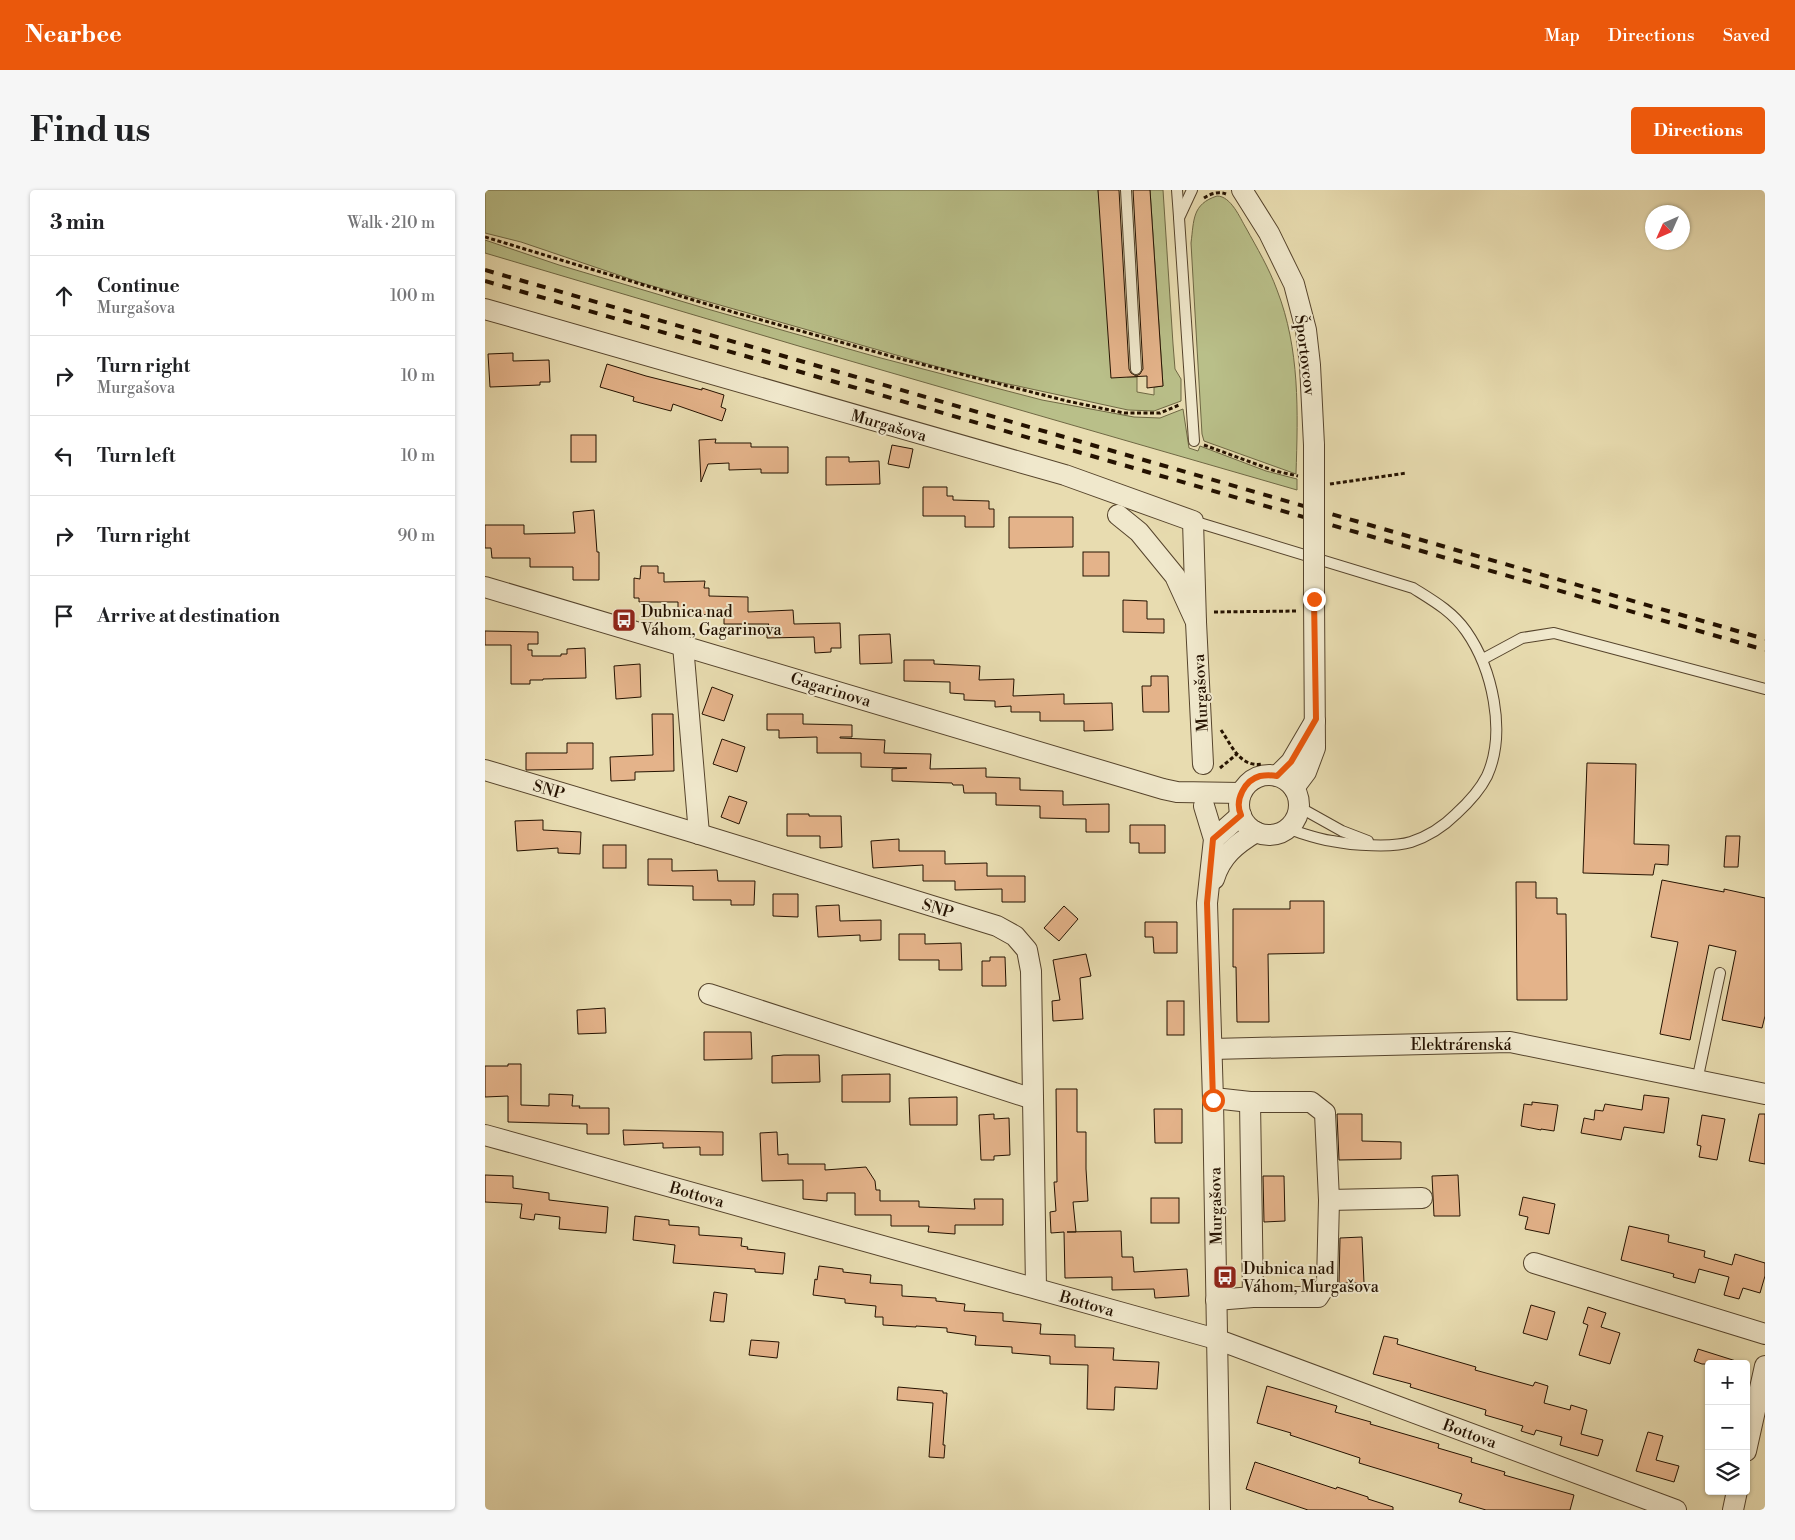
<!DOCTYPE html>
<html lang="en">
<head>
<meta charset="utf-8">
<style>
	:root { --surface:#fff; --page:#f6f6f6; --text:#202124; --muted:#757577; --line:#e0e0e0; --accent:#ea580c }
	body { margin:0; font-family:"Libre Bodoni",serif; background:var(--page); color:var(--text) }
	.controls { position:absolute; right:15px; bottom:15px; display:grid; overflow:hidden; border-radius:5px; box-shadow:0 1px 4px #0004 }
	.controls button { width:45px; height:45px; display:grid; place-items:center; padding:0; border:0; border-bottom:1px solid var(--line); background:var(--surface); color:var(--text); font:25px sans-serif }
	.compass { position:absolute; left:1160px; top:15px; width:45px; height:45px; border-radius:50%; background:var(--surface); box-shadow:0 1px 4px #0004; rotate:225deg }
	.stop { position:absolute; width:15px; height:15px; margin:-11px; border:4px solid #ea580c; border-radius:50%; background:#fff }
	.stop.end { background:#ea580c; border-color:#fff; box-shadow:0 1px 5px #0008 }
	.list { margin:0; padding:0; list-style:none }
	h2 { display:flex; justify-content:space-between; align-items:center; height:65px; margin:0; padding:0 20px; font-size:21px }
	h2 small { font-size:16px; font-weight:400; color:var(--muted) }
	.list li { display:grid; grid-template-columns:32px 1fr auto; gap:15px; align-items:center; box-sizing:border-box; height:80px; padding:0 20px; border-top:1px solid var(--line) }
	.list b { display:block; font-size:19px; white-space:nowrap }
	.list p { margin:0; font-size:16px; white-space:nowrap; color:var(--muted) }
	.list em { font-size:16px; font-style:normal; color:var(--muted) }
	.icon { flex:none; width:28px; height:28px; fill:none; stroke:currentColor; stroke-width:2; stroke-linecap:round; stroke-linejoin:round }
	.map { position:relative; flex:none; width:1280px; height:1320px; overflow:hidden; border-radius:5px }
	header { display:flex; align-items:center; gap:30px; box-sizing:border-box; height:70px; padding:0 25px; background:var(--accent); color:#fff }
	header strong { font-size:24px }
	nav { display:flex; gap:28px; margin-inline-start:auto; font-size:18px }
	.intro { display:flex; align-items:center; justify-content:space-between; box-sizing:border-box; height:120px; padding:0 30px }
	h1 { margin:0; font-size:35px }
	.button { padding:12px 22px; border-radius:5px; background:var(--accent); color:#fff; font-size:18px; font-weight:700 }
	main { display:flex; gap:30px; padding:0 30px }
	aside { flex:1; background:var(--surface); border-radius:5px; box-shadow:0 1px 4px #0004 }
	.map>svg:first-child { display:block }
	.green { fill:#b9bf89; stroke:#6f6844 }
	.building { fill:#e4b38a; stroke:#251200 }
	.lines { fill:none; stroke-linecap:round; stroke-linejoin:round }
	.service-casing { stroke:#56442c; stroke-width:12 }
	.minor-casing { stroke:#56442c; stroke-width:22 }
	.path { stroke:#251200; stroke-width:3; stroke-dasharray:4 2.5; stroke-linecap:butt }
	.service { stroke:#f0e8cc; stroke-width:10 }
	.minor { stroke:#f0e8cc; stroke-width:20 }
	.rail { stroke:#251200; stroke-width:4; stroke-dasharray:9 9; stroke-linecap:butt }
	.minor-bridge-casing { stroke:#56442c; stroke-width:22; stroke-linecap:butt }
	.minor-bridge { stroke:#f0e8cc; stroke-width:20 }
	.route { stroke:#ea580c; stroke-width:6 }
	.labels { text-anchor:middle; stroke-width:4; stroke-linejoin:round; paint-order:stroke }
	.street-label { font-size:16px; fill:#251200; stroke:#f0e8cc }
	.poi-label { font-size:16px; fill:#251200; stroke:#f0e8cc; text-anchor:start }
</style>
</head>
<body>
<header>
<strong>Nearbee</strong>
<nav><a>Map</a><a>Directions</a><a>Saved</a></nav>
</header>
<div class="intro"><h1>Find us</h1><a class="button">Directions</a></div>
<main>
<aside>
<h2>3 min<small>Walk · 210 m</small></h2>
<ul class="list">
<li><svg class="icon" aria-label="ahead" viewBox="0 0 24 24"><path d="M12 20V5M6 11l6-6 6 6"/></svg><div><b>Continue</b><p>Murgašova</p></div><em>100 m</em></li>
<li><svg class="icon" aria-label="right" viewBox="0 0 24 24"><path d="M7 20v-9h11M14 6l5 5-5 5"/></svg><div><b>Turn right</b><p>Murgašova</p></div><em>10 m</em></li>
<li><svg class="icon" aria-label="left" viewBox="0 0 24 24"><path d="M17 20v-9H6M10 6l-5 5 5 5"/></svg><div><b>Turn left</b></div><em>10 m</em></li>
<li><svg class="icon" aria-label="right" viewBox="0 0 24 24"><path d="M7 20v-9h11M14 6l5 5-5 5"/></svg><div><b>Turn right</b></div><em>90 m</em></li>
<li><svg class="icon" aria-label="arrive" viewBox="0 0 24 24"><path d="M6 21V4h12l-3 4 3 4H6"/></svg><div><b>Arrive at destination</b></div></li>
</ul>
</aside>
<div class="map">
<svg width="1280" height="1320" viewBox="0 0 1280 1320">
	<rect width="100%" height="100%" fill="#e8dcb0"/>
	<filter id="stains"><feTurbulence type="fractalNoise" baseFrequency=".004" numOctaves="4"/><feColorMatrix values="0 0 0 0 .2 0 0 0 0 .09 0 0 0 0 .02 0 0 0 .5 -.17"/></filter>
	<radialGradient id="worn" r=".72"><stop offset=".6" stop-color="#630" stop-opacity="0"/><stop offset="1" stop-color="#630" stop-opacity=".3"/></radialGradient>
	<!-- green -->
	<g class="green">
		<path d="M0 0H613L642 187H652V202L669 205V197L678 196 665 0H678L688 154 690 179 696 189V211L669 221 643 220 505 190 457 178 157 93 36 52 0 43Z"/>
		<path d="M732 6C746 6 755 28 761 38 772 58 784 78 792 100 815 159 813 222 811 284L719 251 717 244 706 53C709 30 707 14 732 6Z"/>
		<path d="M0 50 74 75 226 120 392 167 557 210 649 227 675 228 698 219 704 258 713 261 715 256 781 281 812 289V300L317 157 0 63Z"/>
	</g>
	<!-- building -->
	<g class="building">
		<path d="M613 0H634L644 179 646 183 651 186 655 184 658 179 648 0H665L678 196 662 198V186L626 188Z"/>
		<path d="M28 163V171L64 170 65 192H55V195L5 197 3 164Z"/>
		<path d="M122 174 161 186 217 200V198L239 205 236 217 241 219 237 231 188 214 186 221 148 211 149 207 115 197Z"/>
		<rect x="86" y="245" width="25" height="27"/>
		<path d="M231 249 230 253H266V257H303V283H276V279L244 280V273L223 274 216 292 214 250Z"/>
		<path d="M407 255 428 259 424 278 403 274Z"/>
		<path d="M341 267H364V272L394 271 395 294 341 295Z"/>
		<path d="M438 297H462V306H468V310L504 311V319H509V337H480V326H438Z"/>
		<path d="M109 320 112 362H114V390H88V377H45V368H7L6 358H0V335H39V344L90 343 88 322Z"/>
		<path d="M524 327H588V357L524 358Z"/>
		<rect x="598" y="362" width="26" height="24"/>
		<path d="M156 376H173V383H179V392L220 391 219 398H224V406L263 407V422L308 420 309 434 355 433 356 458H346V462L330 463 329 447 282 448V436L284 434H239V424L200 425V421H193V412H154V408H149V388L155 389Z"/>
		<path d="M638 410 662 411V429H679V443L638 442Z"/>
		<path d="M0 441 53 442V454H43V460H47V466H76V464H82V459L100 458 101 488 58 489V490H45V494H26V455H0Z"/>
		<path d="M405 444 407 473 375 474 374 445Z"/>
		<path d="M419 470H449V474L495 476 494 490 529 489 528 506 579 504V514L627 513 628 540 599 541V531H555V522H526V516L510 517V511L479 510V504L465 503V492L419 491Z"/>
		<path d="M155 474 156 507 131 509 129 476Z"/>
		<path d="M666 486H683L684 522H658L657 496H666Z"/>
		<path d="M227 497 248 505 239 531 217 524Z"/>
		<path d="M167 524H188L189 581 150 582V590L126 591 125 567 168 565Z"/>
		<path d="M282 524H318V534L367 535V547H355V548L400 550 399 563 446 564 445 579 501 578V587L535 588V600L578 601V615L624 614V642H601V629L555 628V616L511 615V603H479L478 595H468L467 593 407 591V579L422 578 376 577V563H332V547L294 548V540H282Z"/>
		<path d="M237 549 260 557 252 582 228 574Z"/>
		<path d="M82 553H108V579L41 580V563H82Z"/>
		<path d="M1102 573 1151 574 1149 654 1184 655 1183 675 1170 674 1168 685 1098 683Z"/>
		<path d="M244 606 262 612 254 634 236 627Z"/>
		<path d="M302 624H324V626H356L357 657 335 658V646H302Z"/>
		<path d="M58 630V640L96 642 95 664 73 663V658L32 661 30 631Z"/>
		<path d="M645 635H680V663H654V653H645Z"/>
		<path d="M1241 646H1255L1253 677H1239Z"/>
		<path d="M414 649V661H460V674L502 673V686H540V712H517V699L470 700V691H438V675L388 678 386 651Z"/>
		<rect x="118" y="655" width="23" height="23"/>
		<path d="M163 669H187V681L232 680 233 691H270L269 715H246V710H208V696L163 695Z"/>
		<path d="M1177 690 1239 702V699L1280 708V826L1277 838 1237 830 1251 761 1224 755 1205 850 1175 844 1193 752 1166 747Z"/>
		<path d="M1031 692H1051V708H1072V724H1081L1082 810H1032Z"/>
		<path d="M288 704H313V727L288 726Z"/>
		<path d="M805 711H839V763L783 764 784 832H752L751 777H748V719H805Z"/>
		<path d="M354 715 355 731 396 730V750L375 751V745L333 747 331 716Z"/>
		<path d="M579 716 593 729 574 751 559 738Z"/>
		<path d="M660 732H692V763H669L668 747H660Z"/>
		<path d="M414 744H440V754L476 753 477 780H454V770H414Z"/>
		<path d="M601 764 606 786 595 788 598 829 568 831 567 811 575 810 568 770Z"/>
		<path d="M505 767H520L521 796H497V771H505Z"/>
		<rect x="682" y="811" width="17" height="34"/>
		<path d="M120 818 121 843 93 844 92 820Z"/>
		<path d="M219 842H266L267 869 219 870Z"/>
		<path d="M299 865H334L335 892 287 893V866Z"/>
		<path d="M23 874H36V915L64 916V904L88 905 87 916H95L94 918H124V944H102V934L23 932V906L0 907V876H23Z"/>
		<path d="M405 884V912H357V885Z"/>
		<path d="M571 899H592V942H601V979L603 1011 588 1012 591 1042H582L636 1041 637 1067H648L649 1082 702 1079 704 1106 670 1108 669 1099 627 1100V1087L580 1088 579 1042 566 1043 565 1022 571 1021 569 992H572Z"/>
		<path d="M1159 905 1184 908 1179 943 1139 937 1136 950 1096 943 1099 928 1109 930 1110 920 1118 921 1120 914 1157 920Z"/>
		<path d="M472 907V935H425L424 908Z"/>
		<path d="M1047 912 1073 915 1069 941 1056 939V940L1036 936 1039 914 1047 915Z"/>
		<path d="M669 919H697V953H670Z"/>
		<path d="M509 924V929L524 928 525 965 509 966V970H496L494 925Z"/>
		<path d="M852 924H877V951L916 952V969L854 970Z"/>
		<path d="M1274 924H1280V974L1264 971Z"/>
		<path d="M1217 925 1240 929 1232 970 1214 967 1216 956 1212 955Z"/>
		<path d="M138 940 238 942V965H215V957L178 958V953L139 955Z"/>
		<path d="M292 942 293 965 303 964V974H340V980L381 977 390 991 391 1000H395V1011H434V1017L490 1019 489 1009H518V1035H470V1044L443 1042 444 1036H406V1025H370V1003H342V1011L318 1009V990L277 991 275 943Z"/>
		<path d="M0 985 28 986V998L64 1003V1010L123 1017 121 1043 74 1039 75 1027 50 1024 49 1030 35 1028 37 1014 0 1012Z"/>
		<path d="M973 985 975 1026H949L947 986Z"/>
		<path d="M778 986H799L800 1031 779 1032Z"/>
		<path d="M1038 1007 1070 1014 1064 1044 1040 1039 1043 1027 1034 1025Z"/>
		<rect x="666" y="1008" width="28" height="25"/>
		<path d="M150 1026 184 1030V1035L214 1037V1045L257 1048 256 1056 263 1057 262 1059 300 1063 298 1084 270 1082V1079L188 1073 190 1055 148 1050Z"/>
		<path d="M1144 1036 1184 1045 1183 1052 1220 1061 1219 1067 1247 1075 1250 1064 1280 1073V1086L1275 1103 1258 1098 1254 1109 1239 1105 1244 1087 1214 1079 1210 1093 1188 1087 1189 1084 1136 1070Z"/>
		<path d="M877 1047 879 1093H854L855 1048Z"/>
		<path d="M334 1076 358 1079V1082L386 1085 385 1093 417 1095V1106L451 1108V1111L480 1114 479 1121 518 1123V1131L556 1134 555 1144 590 1145V1157L629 1158 628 1170 674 1172 672 1199 630 1197 629 1220 602 1219 603 1175 565 1174V1166L527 1163V1157L490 1155 491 1146 462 1142V1138L431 1136V1137L398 1135V1127H390L391 1116 360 1113V1109L328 1105 330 1089 332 1090Z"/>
		<path d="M229 1102 242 1104 239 1132 225 1131Z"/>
		<path d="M1046 1115 1070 1122 1062 1150 1038 1143Z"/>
		<path d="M1103 1117 1121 1123 1116 1137 1135 1143 1125 1174 1094 1165 1103 1135 1098 1133Z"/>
		<path d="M899 1146 913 1149 912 1154 991 1177 990 1180 1048 1196 1050 1192 1063 1196 1059 1213 1085 1220 1086 1215 1102 1220 1096 1244 1118 1250 1113 1266 1075 1255 1077 1247 1051 1240 1049 1245 1036 1241 1038 1236 1000 1225 1001 1220 925 1197 926 1194 888 1184Z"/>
		<path d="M266 1150 294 1152 292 1168 264 1165Z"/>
		<path d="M1213 1159 1251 1171 1250 1174H1217L1209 1171Z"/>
		<path d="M782 1196 852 1216 850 1222 886 1232 885 1234 954 1254 953 1258 987 1268 986 1272 1020 1282 1019 1285 1089 1305 1085 1320H1001L974 1312 977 1304 874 1273 875 1268 805 1245 806 1243 772 1233Z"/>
		<path d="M413 1197 458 1201V1203H462L458 1255H460L459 1268 444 1267 448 1213 412 1210Z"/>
		<path d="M1163 1242 1178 1246 1171 1270 1194 1276 1189 1292 1151 1281Z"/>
		<path d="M770 1272 851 1299 852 1297 883 1307V1309L908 1317V1320H823L761 1299Z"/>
	</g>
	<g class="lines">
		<!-- service casing -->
		<g class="service-casing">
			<g id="service">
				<path d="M641 0 651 179"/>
				<path d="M692 0 694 27"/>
				<path d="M707 0 694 28 709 251"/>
				<path d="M708 331 928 398C947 410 967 421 981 441 1007 478 1022 542 1002 586 995 600 983 613 971 624 958 637 944 646 926 652 907 658 867 655 847 651 832 649 817 643 803 639"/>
				<path d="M998 469 1037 448 1069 443 1280 499"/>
				<path d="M814 617 857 641 883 651"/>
				<path d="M1212 891 1235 783"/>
			</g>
		</g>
		<!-- minor casing -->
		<g class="minor-casing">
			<g id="minor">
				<path d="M757 0 784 43 809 94 821 140 825 175 829 255"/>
				<path d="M0 119 580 285 708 331 711 432"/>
				<path d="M633 325 654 342 690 386 711 432 718 574"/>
				<path d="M0 397 678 599 692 602 756 603"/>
				<path d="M198 455 214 644"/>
				<path d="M0 580 214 644 512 736 530 746 542 760 546 781 551 1098"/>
				<circle cx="784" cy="615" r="30"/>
				<path d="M792 586 806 572 830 531"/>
				<path d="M809 598 821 582 830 558 829 409"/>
				<path d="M719 616 729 649 722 713 728 910 735 1320"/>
				<path d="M729 649 756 625"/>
				<path d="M729 689C736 666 751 654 771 642"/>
				<path d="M224 804 548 909"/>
				<path d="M727 859 1025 852 1280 904"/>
				<path d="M728 910 738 909 765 912H826L840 923 844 1010 842 1093 833 1107H768L731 1110"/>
				<path d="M765 912 768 1107"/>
				<path d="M0 945 731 1149 1191 1320"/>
				<path d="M844 1010 937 1008"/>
				<path d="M1049 1073 1280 1144"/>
				<path d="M1261 1261 1280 1176"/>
				<path d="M1248 1320 1252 1301"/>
			</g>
		</g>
		<!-- path -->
		<g class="path">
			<path d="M719 8C725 4 733 1 741 4"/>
			<path d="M0 47 248 122 416 169 582 211 639 223H675L694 215"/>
			<path d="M719 255 790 281 813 286"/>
			<path d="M845 294 922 283"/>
			<path d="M729 422 813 421"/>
			<path d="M736 540C747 556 755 578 778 574"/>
			<path d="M735 578 752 564"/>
		</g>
		<!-- service -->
		<use href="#service" class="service"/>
		<!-- minor -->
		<use href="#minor" class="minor"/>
		<!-- rail -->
		<g class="rail">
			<path d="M0 80 1280 449"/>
			<path d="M0 91 1280 460"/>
		</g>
		<!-- minor-bridge casing -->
		<g class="minor-bridge-casing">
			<path id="minor-bridge" d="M829 255V409"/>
		</g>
		<!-- minor-bridge -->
		<use href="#minor-bridge" class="minor-bridge"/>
	</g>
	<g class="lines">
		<!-- route -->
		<path class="route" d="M728 910 722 713 728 649 756 625C749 610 760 590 775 586 781 585 786 585 792 586L806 572 831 529 829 409"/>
	</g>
	<!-- icons -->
	<defs>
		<g id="bus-square" transform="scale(1.25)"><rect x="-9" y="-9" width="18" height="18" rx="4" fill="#8f2418" stroke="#f0e8cc"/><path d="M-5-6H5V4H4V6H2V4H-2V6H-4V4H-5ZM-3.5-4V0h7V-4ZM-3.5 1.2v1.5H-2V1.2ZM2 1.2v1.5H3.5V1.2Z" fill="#fff"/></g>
	</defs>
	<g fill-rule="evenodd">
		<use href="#bus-square" x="139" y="430"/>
		<use href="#bus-square" x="740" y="1087"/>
	</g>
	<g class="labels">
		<!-- street labels -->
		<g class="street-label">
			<text transform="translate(821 165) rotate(83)" y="6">Športovcov</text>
			<text transform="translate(404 235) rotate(16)" y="6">Murgašova</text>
			<text transform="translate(346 499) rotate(17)" y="6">Gagarinova</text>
			<text transform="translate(715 503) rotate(-93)" y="6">Murgašova</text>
			<text transform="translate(64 599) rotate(16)" y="6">SNP</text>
			<text transform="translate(453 718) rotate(17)" y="6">SNP</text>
			<text x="976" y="860">Elektrárenská</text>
			<text transform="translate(212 1004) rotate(16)" y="6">Bottova</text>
			<text transform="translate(730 1016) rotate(-91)" y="6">Murgašova</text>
			<text transform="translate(602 1113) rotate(16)" y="6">Bottova</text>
			<text transform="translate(985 1243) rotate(20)" y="6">Bottova</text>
		</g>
		<!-- poi labels -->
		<g class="poi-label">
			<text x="156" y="427">Dubnica nad<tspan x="156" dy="18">Váhom, Gagarinova</tspan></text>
			<text x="758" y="1084">Dubnica nad<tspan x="758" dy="18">Váhom, Murgašova</tspan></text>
		</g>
	</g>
	<rect width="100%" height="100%" filter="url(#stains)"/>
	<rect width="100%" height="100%" fill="url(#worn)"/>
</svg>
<div class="controls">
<button>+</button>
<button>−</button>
<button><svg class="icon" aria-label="layers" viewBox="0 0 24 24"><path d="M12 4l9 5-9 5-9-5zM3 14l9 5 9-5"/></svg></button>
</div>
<svg class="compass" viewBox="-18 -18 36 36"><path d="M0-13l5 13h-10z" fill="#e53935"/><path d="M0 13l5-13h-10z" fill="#757577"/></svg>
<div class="stop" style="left:728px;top:910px"></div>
<div class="stop end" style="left:829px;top:409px"></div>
</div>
</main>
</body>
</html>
